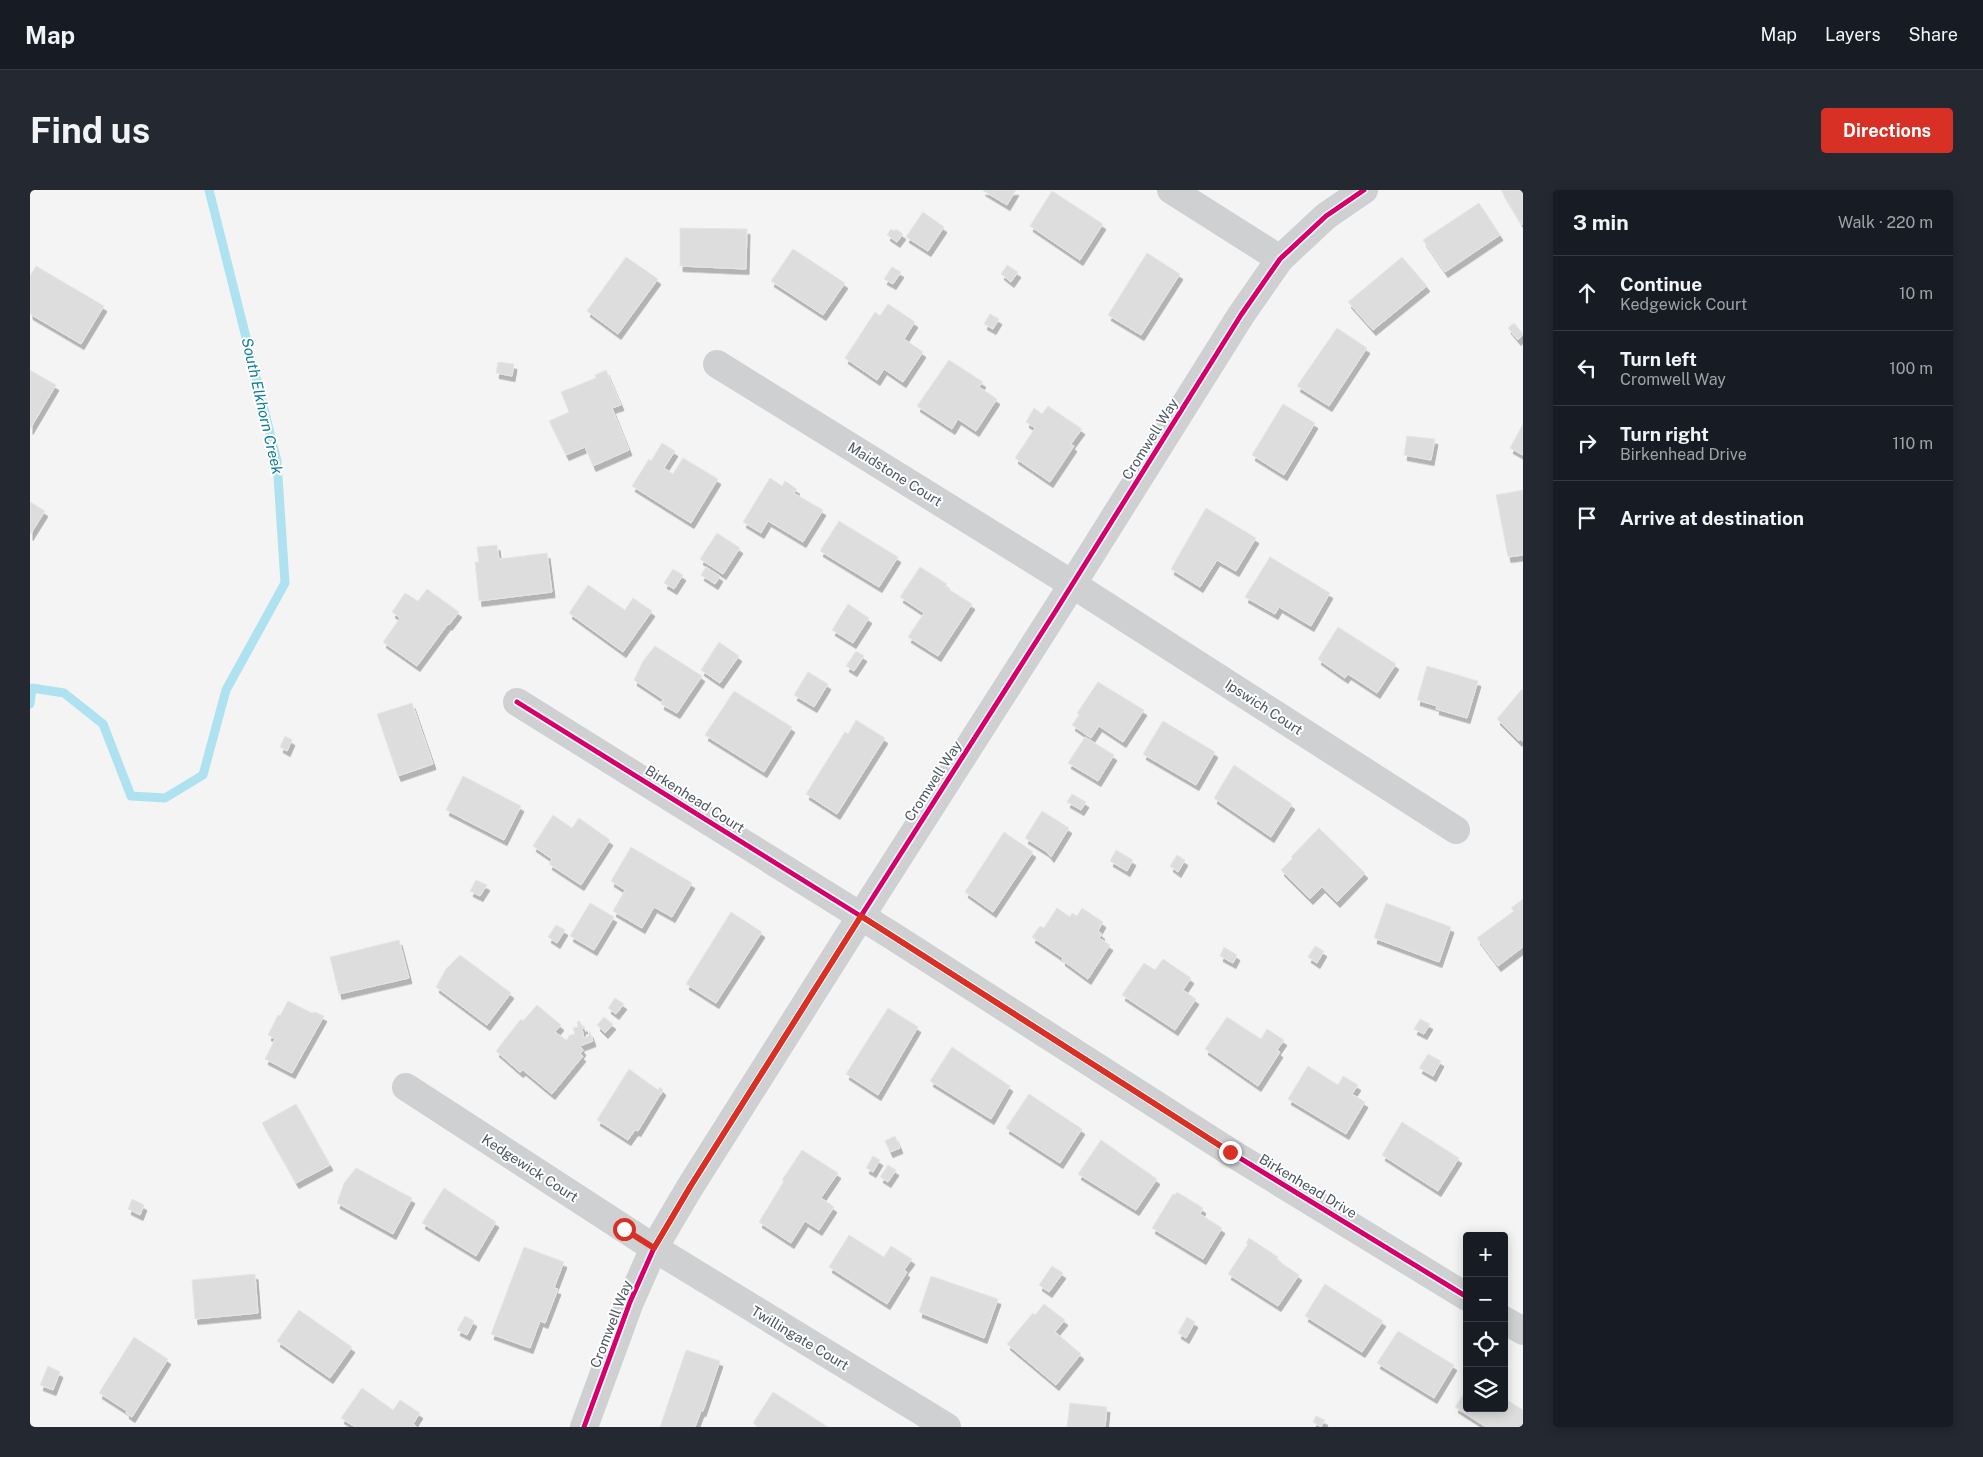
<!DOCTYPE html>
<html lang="en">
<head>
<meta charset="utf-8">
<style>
	:root { --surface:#171b24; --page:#242831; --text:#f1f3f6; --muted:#9ea1a6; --line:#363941; --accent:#d93025 }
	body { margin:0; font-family:"Public Sans",sans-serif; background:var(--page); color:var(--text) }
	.controls { position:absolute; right:15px; bottom:15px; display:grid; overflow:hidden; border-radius:5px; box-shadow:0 2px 12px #0003 }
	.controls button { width:45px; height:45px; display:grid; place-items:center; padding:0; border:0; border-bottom:1px solid var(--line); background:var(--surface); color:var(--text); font:25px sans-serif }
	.stop { position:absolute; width:15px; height:15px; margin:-11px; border:4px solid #d93025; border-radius:50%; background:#fff }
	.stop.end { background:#d93025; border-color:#fff; box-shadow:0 1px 5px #0008 }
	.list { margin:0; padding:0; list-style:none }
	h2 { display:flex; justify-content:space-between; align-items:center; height:65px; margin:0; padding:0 20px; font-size:21px }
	h2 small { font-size:16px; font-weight:400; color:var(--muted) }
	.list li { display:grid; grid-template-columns:32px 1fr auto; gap:15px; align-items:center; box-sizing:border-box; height:75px; padding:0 20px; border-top:1px solid var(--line) }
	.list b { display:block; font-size:19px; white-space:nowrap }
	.list p { margin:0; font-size:16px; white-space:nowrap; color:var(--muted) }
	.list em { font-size:16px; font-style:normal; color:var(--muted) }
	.icon { flex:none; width:28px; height:28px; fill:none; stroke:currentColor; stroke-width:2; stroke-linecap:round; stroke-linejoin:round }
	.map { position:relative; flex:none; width:1493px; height:1237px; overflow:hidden; border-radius:5px }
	header { display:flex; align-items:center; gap:30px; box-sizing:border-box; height:70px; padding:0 25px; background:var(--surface); border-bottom:1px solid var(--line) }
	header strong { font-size:24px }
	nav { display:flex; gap:28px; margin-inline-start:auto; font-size:18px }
	.intro { display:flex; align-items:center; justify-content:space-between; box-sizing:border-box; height:120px; padding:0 30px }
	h1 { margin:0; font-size:35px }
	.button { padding:12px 22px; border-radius:5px; background:var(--accent); color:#fff; font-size:18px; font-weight:700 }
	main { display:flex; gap:30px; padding:0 30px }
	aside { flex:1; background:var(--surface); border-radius:5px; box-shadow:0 2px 12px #0003 }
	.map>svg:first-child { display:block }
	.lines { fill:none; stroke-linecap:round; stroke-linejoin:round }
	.stream { stroke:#aee2f0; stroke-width:9 }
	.building { fill:#ddddde; stroke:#e5e6e7; filter:url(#shadow) }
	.minor { stroke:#ced0d2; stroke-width:28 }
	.cycleway-casing { stroke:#fff; stroke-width:8 }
	.cycleway { stroke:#d6006c; stroke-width:5 }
	.route { stroke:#d93025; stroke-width:6 }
	.labels { text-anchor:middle; stroke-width:4; stroke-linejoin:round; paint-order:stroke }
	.street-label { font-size:14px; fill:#4a5661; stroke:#fff }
	.water-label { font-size:15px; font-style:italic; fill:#0c7c9b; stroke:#fff }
</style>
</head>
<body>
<header>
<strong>Map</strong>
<nav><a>Map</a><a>Layers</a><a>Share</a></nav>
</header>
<div class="intro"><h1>Find us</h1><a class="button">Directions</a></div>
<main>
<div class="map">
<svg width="1493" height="1237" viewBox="0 0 1493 1237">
	<defs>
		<filter id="shadow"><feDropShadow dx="3" dy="5.5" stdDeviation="0" flood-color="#0004"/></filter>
	</defs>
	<rect width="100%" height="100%" fill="#f4f4f4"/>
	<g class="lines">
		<!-- stream -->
		<path class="stream" d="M0 514 2 498 34 503 73 534 101 606 135 608 173 585 196 500 255 393 247 271 179 0"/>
	</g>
	<!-- building -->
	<g class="building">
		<path d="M952 0H986L977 15Z"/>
		<path d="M1471 0H1493V34L1492 35Z"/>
		<path d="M1022 1 1073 34 1050 70 1000 36Z"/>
		<path d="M1449 13 1470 45 1415 82 1393 50Z"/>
		<path d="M893 22 914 37 898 61 876 47Z"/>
		<path d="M650 38 717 39 716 79 650 76Z"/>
		<path d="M861 39 864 41 866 39 873 44 867 52 857 45Z"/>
		<path d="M763 59 815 93 793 125 741 91Z"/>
		<path d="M1117 63 1150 84 1111 145 1078 125Z"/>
		<path d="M596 67 628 89 588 144 557 121Z"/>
		<path d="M1372 67 1397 96 1343 140 1318 112Z"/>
		<path d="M977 75 988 82 981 92 971 84Z"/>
		<path d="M6 76 74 116 51 154 0 124V86Z"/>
		<path d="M862 77 871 82 863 94 854 89Z"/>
		<path d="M858 114 885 132 874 149 893 162 873 192 854 179 847 190 815 168 845 122 850 126Z"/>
		<path d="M960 124 969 129 963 139 954 134Z"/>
		<path d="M1484 133 1493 144 1488 150 1478 138Z"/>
		<path d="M1307 138 1337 158 1299 216 1267 196Z"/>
		<path d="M919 170 953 192 949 197 967 209 946 241 928 229 922 239 887 216Z"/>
		<path d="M468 172 484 174 482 186 466 183Z"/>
		<path d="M0 180 26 195 0 239Z"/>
		<path d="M576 180 591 215 582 218 599 260 563 276 555 257 536 265 519 231 539 222 531 202 566 188 565 185Z"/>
		<path d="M1253 214 1285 233 1254 285 1222 265Z"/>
		<path d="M1018 216 1052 239 1041 254 1044 256 1020 292 985 268 1005 238 996 232 1004 218 1012 224Z"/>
		<path d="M1493 234V265L1480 258Z"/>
		<path d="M1377 246 1405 249 1401 270 1374 265Z"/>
		<path d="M632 253 645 261 634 278 643 284 653 268 688 289 661 333 602 296 619 269 621 271Z"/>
		<path d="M740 288 752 296 755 291 767 299 764 303 767 305 793 320 773 352 738 331 731 343 713 332Z"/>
		<path d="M1493 300V365L1478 367 1466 305Z"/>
		<path d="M0 312 15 321 0 345Z"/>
		<path d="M1176 318 1226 348 1206 381 1187 370 1170 397 1141 379Z"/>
		<path d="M809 331 868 367 849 397 790 361Z"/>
		<path d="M687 343 710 358 693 384 670 369Z"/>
		<path d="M467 355 469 369 517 363 522 402 449 411 445 372H449L447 357Z"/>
		<path d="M1240 367 1300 403 1281 436 1249 417 1245 424 1215 407Z"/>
		<path d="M676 377 690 386 685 394 671 385Z"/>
		<path d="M890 377 917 394 915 397 942 414 908 466 878 447 894 423 870 407Z"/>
		<path d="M643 379 653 385 644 399 634 393Z"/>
		<path d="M558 395 595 420 603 408 622 421 593 462 539 423Z"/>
		<path d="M397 399 429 422 419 435 418 434 387 476 353 452 370 428 362 422 375 403 388 411Z"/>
		<path d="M818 414 839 428 823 453 802 440Z"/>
		<path d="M1308 437 1366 474 1347 503 1318 484 1315 488 1288 469Z"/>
		<path d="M689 452 709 466 690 493 671 480Z"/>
		<path d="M625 456 672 486 647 523 631 514 633 509 631 508 604 490 613 471Z"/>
		<path d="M826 461 834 466 824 481 816 476Z"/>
		<path d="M1397 476 1448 491 1437 528 1406 519 1407 516 1387 510Z"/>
		<path d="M778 482 798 494 784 517 764 505Z"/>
		<path d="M1068 492 1114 520 1093 552 1069 536 1061 548 1042 535 1049 525 1047 523Z"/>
		<path d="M1492 499 1493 500V552L1490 549 1489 551 1467 529Z"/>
		<path d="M704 501 762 537 734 582 675 545Z"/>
		<path d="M382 513 403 574 368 586 347 524Z"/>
		<path d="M826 530 855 548 807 624 776 604 815 542 818 544Z"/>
		<path d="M1133 531 1185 562 1166 595 1113 564Z"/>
		<path d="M255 546 262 550 257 561 250 557Z"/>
		<path d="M1055 547 1084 565 1068 591 1038 573Z"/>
		<path d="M1204 575 1262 614 1241 647 1184 608Z"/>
		<path d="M433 586 491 616 474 650 416 620Z"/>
		<path d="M1042 604 1056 612 1051 620 1037 612Z"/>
		<path d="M1012 621 1039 638 1021 667 1017 662 995 648Z"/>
		<path d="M523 625 542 638 549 628 580 650 551 695 519 674 522 669 503 656Z"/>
		<path d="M1289 638 1335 683 1307 712 1292 697 1280 709 1251 680 1263 668 1261 667Z"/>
		<path d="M974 642 1003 662 963 722 935 702Z"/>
		<path d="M601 657 662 693 642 727 624 717 612 738 583 721 595 700 581 691Z"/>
		<path d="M1086 660 1103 670 1097 681 1080 671Z"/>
		<path d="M1147 665 1155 670 1148 682 1140 676Z"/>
		<path d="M446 690 457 695 450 706 440 701Z"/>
		<path d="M1493 709V757L1468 776 1447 748 1484 721 1481 718Z"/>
		<path d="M560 713 584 727 564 760 540 746Z"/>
		<path d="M1356 713 1421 737 1409 772 1344 748Z"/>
		<path d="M1027 718 1040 727 1042 723 1047 726 1052 718 1073 732 1068 741 1072 744 1069 748 1080 755 1058 789 1032 770 1033 768 1002 747 1010 736 1014 738Z"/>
		<path d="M701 722 732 742 686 813 656 794Z"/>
		<path d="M526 735 535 740 527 753 518 747Z"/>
		<path d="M369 750 379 788 309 804 300 767Z"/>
		<path d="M1285 756 1294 761 1287 773 1278 767Z"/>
		<path d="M1194 757 1207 765 1203 773 1190 766Z"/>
		<path d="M430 765 481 803 457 835 406 797 416 779Z"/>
		<path d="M1133 769 1161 788 1153 800 1166 809 1145 840 1092 805 1114 773 1125 780Z"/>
		<path d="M585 808 594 814 586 824 578 818Z"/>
		<path d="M258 811 282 823 285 822 294 826 262 883 235 869 245 849 238 845 248 825 250 826Z"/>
		<path d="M507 815 531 835 525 842 536 850 539 848 538 846 545 844 543 838 548 837 547 832 550 831 552 837 554 836 555 838 552 839 554 848 559 846V842H560L563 851 550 856 553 860 550 864 553 866 522 904 493 880 490 882 466 861 491 829 493 831Z"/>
		<path d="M858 818 888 837 848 905 816 884Z"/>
		<path d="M574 827 583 834 575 843 567 835Z"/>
		<path d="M1197 827 1231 849 1237 839 1254 850 1247 860 1250 862 1228 896 1175 859Z"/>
		<path d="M1390 829 1400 834 1394 844 1384 839Z"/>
		<path d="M922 857 980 896 961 929 900 891Z"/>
		<path d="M1398 864 1411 871 1403 886 1389 878Z"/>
		<path d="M1278 876 1308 895 1313 886 1328 895 1322 904 1335 912 1316 944 1258 909Z"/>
		<path d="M599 879 628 900 630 897 633 900 608 941 605 940 598 950 567 930Z"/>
		<path d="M999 904 1052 939 1030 973 976 938Z"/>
		<path d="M266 914 300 975 266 993 232 933Z"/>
		<path d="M1372 932 1429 968 1408 1001 1352 965Z"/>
		<path d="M865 946 870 958 860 962 855 951Z"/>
		<path d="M1071 950 1127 989 1106 1020 1048 984Z"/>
		<path d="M772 960 808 983 791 1008 804 1017 789 1040 775 1031 761 1053 729 1032 754 991 752 990Z"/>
		<path d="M843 966 850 970 843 982 836 978Z"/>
		<path d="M858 975 866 980 858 992 850 987Z"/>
		<path d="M326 978 382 1008 363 1044 307 1013 314 993Z"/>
		<path d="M414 998 466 1032 446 1066 392 1033Z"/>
		<path d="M1147 1002 1173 1018 1170 1024 1192 1038 1173 1069 1122 1038 1143 1004 1145 1005Z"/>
		<path d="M102 1009 114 1015 110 1025 98 1019Z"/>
		<path d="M819 1045 854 1067 861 1056 882 1069 874 1080 877 1082 857 1114 799 1077Z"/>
		<path d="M1219 1048 1248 1067 1247 1070 1269 1085 1248 1116 1198 1084 1218 1054 1216 1053Z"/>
		<path d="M494 1057 534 1072 524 1098 528 1099 515 1133 510 1131 500 1158 461 1144Z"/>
		<path d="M1022 1076 1033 1083 1019 1102 1009 1095Z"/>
		<path d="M225 1084 228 1123 165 1129 162 1090Z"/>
		<path d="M901 1086 968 1109 954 1148 889 1122Z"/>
		<path d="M1295 1094 1353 1131 1332 1162 1275 1126Z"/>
		<path d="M1014 1114 1035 1130 1025 1142 1051 1164 1026 1195 977 1154 1003 1123 1005 1125Z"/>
		<path d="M269 1120 322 1157 300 1188 247 1151Z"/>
		<path d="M435 1126 444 1131 437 1145 427 1140Z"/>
		<path d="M1157 1127 1165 1132 1156 1148 1148 1143Z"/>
		<path d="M1368 1141 1424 1175 1404 1208 1347 1173Z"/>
		<path d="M104 1147 138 1169 102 1227 96 1223 97 1221 69 1203Z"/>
		<path d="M656 1160 690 1171 673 1221H671L665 1237H630Z"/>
		<path d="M18 1176 30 1182 23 1200 10 1195Z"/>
		<path d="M332 1198 363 1220 370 1210 390 1223 383 1234 387 1237H325L311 1228Z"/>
		<path d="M1437 1199V1218H1474V1208L1493 1220V1235L1491 1237H1456L1425 1217Z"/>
		<path d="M743 1202 798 1237H728L723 1233Z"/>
		<path d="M1040 1213 1077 1217 1075 1237H1037Z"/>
		<path d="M1286 1226 1295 1230 1291 1237 1283 1232Z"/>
	</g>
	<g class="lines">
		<!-- minor -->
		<g class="minor">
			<path d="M1141 0 1250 69"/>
			<path d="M687 174 1042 394 1426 640"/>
			<path d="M487 512 861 745 1200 962 1437 1107"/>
			<path d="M376 897 624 1058 917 1237"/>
			<path d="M1474 1130 1493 1141"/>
			<path d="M554 1237 600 1112 624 1058 660 997 831 726 1025 422 1211 125 1250 69 1296 26 1334 0"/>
		</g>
		<!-- cycleway casing -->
		<g class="cycleway-casing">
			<g id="cycleway">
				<path d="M487 512 861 745 1200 962 1437 1107"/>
				<path d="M554 1237 600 1112 624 1058 660 997 831 726 1025 422 1211 125 1250 69 1296 26 1334 0"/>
			</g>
		</g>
		<!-- cycleway -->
		<use href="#cycleway" class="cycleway"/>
	</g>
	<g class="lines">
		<!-- route -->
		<path class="route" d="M594 1039 624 1058 660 997 831 726 1200 962"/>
	</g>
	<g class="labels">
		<!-- street labels -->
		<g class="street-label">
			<text transform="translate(1120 249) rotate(-58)" y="5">Cromwell Way</text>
			<text transform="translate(865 284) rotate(32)" y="5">Maidstone Court</text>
			<text transform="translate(1234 517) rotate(33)" y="5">Ipswich Court</text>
			<text transform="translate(903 591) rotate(-57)" y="5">Cromwell Way</text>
			<text transform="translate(665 609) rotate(32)" y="5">Birkenhead Court</text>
			<text transform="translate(500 978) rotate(33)" y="5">Kedgewick Court</text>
			<text transform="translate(1278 996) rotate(31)" y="5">Birkenhead Drive</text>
			<text transform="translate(581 1134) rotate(-69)" y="5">Cromwell Way</text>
			<text transform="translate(770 1148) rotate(31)" y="5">Twillingate Court</text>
		</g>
		<!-- water labels -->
		<g class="water-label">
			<text transform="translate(232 216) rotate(77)" y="5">South Elkhorn Creek</text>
		</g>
	</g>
</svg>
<div class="controls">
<button>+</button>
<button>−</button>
<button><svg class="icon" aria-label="locate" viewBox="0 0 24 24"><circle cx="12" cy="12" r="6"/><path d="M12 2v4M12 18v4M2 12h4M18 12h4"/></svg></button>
<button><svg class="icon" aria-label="layers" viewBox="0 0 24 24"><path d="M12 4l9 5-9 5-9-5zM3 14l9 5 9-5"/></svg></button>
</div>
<div class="stop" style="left:594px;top:1039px"></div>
<div class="stop end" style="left:1200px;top:962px"></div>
</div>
<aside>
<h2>3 min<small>Walk · 220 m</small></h2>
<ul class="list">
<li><svg class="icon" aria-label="ahead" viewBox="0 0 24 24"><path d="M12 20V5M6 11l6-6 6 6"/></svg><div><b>Continue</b><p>Kedgewick Court</p></div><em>10 m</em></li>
<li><svg class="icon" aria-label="left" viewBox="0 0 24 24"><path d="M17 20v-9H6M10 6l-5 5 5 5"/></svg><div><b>Turn left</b><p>Cromwell Way</p></div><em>100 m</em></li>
<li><svg class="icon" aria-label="right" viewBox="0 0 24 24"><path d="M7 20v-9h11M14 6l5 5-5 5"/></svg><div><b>Turn right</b><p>Birkenhead Drive</p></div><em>110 m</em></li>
<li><svg class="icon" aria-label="arrive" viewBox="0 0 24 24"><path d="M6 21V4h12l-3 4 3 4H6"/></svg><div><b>Arrive at destination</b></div></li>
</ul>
</aside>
</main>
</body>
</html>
